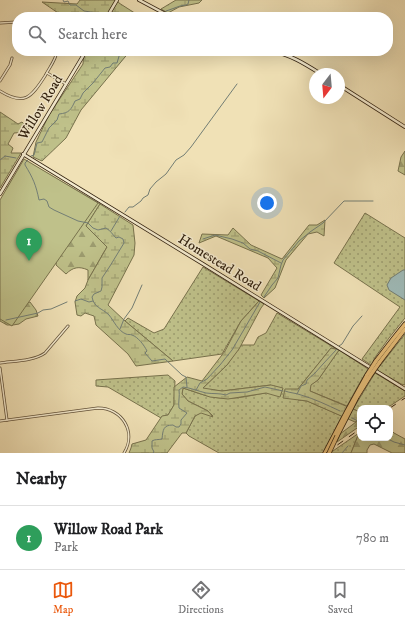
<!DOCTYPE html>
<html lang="en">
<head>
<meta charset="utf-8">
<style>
	:root { --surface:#fff; --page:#f2f2f2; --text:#202124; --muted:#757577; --line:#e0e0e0; --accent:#ea580c }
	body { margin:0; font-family:"IM FELL DW Pica",serif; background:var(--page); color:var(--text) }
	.controls { position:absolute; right:12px; bottom:12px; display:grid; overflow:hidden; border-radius:8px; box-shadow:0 4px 16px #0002 }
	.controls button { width:36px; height:36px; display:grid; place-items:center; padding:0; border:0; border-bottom:1px solid var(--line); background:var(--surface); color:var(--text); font:20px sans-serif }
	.compass { position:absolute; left:309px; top:68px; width:36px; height:36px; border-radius:50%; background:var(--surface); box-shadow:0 4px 16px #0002; rotate:196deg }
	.you { position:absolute; left:267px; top:203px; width:14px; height:14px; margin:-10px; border:3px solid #fff; border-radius:50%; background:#1a73e8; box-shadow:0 0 0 6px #1a73e833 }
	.badge { display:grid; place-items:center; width:26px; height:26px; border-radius:50%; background:var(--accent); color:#fff; font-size:13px; font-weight:700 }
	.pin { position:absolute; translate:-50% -33px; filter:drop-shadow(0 1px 2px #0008) }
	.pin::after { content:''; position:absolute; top:21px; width:14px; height:12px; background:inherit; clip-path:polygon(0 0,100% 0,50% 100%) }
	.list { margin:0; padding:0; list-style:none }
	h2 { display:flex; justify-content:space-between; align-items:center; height:52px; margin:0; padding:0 16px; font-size:17px }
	h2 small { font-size:13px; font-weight:400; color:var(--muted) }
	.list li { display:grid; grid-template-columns:26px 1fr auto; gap:12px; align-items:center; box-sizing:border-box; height:64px; padding:0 16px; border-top:1px solid var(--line) }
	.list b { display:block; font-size:15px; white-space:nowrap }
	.list p { margin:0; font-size:13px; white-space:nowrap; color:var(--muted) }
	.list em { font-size:13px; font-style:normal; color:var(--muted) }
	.icon { flex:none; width:22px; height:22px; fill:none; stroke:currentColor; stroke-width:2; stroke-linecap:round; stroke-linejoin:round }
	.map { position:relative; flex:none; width:405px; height:453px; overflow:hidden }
	.search { position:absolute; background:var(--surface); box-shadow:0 4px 16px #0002; left:12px; right:12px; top:12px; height:44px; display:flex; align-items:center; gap:10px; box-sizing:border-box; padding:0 14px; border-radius:16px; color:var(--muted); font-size:15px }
	.sheet { height:116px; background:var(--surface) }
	nav { display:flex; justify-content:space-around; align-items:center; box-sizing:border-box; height:56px; border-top:1px solid var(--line); background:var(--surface); font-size:11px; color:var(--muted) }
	nav a { display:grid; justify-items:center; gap:2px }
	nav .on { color:var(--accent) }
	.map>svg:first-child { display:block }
	.grass { fill:url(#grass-dots); stroke:#78724d }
	.forest { fill:url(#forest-firs); stroke:#78724d }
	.wetland { fill:url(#wetland-marsh); stroke:#78724d }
	.green { fill:#bfc18a; stroke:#78724d }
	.water { fill:#9fbbb9; stroke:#737e75 }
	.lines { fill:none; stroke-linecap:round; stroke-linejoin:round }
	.stream { stroke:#737e75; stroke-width:1 }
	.street-casing { stroke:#62523a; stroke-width:3 }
	.secondary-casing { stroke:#322210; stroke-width:4 }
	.highway-casing { stroke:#322210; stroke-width:5 }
	.street { stroke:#f5ecd0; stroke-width:1.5 }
	.secondary { stroke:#f5ecd0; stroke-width:2.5 }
	.highway { stroke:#e8c07b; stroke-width:3.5 }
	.rail { stroke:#322210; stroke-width:1; stroke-dasharray:7 7; stroke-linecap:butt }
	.highway-bridge-casing { stroke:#322210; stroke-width:5; stroke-linecap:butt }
	.highway-bridge { stroke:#e8c07b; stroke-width:3.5 }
	.labels { text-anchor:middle; stroke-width:3; stroke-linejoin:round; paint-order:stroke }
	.street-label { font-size:14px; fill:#322210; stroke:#f5ecd0 }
</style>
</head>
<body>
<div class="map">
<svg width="405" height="453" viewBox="0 0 405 453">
	<defs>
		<pattern id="grass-dots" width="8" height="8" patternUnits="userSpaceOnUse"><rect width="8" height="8" fill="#bfc18a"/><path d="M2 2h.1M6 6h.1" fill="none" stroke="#9c9c6f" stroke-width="1.8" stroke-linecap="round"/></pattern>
		<pattern id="forest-firs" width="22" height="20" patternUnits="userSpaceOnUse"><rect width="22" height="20" fill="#bfc18a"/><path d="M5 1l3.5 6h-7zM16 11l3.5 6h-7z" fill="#9c9c6f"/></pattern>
		<pattern id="wetland-marsh" width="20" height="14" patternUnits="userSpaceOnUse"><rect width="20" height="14" fill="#bfc18a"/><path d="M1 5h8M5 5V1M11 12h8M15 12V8" fill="none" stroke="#9c9c6f"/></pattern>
	</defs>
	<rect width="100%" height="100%" fill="#f0e1b6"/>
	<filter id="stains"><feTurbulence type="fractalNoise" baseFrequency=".005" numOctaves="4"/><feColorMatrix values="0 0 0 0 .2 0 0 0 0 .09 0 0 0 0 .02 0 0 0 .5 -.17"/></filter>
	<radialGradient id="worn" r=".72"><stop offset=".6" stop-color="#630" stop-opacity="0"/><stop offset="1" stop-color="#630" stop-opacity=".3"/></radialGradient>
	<!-- grass -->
	<g class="grass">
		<path d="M365 213 405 238V318L389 338 376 356 371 365 362 359 400 307 334 263Z"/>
		<path d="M203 267 259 301 241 321 222 354 173 361 125 321 128 318 154 333 164 329Z"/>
		<path d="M277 313 333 347 336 349 331 348 298 389V400L307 401 342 416 323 453H219L189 436 186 433 195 416 201 412 213 416 208 411 188 401 182 394 183 388C195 392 207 397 220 398 235 400 251 395 266 393L271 385 222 391 202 389 227 365 241 345H254L258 337 266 333Z"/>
		<path d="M405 334V385L401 384 377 370 378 367 380 366Z"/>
		<path d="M339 350 368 369 359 384 347 406 310 391V385L318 380Z"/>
		<path d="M375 373 405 391V396L387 408H360V412L353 409Z"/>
		<path d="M168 375 175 381 174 405 168 415 163 416 161 418 108 387 96 386V380Z"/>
		<path d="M359 433 351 453H330Z"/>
	</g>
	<!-- forest -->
	<g class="forest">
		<path d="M405 151V175L398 171 401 157Z"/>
		<path d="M24 161 28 162 100 204 86 226 107 247 88 280V270C79 266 73 267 66 274L56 265 59 242 7 188Z"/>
		<path d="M30 302 36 310 38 316 26 319 19 324 13 325H7L0 321V306L21 305Z"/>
		<path d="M360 419V426L337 442 340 434Z"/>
		<path d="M390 429 394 433 405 439V453H392L374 444 370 445 367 450V453H351L359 433 360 432V438H390Z"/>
	</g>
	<!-- wetland -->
	<g class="wetland">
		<path d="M80 0H117L119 3 141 17H64L42 2 77 4Z"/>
		<path d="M176 0H202L199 3 179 7 168 13 161 9Z"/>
		<path d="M84 51H130L81 110 66 138 42 161 33 157 36 142 49 115 83 64Z"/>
		<path d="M0 112 18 124 22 122 29 129 27 132 14 133 8 144 13 148 11 153H21L0 188Z"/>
		<path d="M100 204 133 225 135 243 134 255 108 305 125 321 173 361 136 366 128 354 96 325 94 316 85 313 81 316 77 315 75 302 77 296 85 288 88 280 107 247 86 226Z"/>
		<path d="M325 220 324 236 317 232 308 234 286 260 275 288 264 298 261 295 277 268 268 258 216 236 199 243 202 234 228 235 233 228 251 245 282 259 309 225H317Z"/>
		<path d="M259 301 264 304 261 308 239 349 227 365 203 388 222 391 271 385 283 388 280 397 266 393 228 399 210 397 183 388 182 394 188 401 208 411 213 417 201 413 195 416 186 433H182L167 453H129L131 448 132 444 146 440 162 416 168 415 174 405V387L187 377 202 381 225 351 241 321Z"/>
		<path d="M331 348 339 350 318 380 311 385 310 391 360 412V419L355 422 307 401 283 398 285 389H298Z"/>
	</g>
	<!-- green -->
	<path class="green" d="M24 159 98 203 12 326 0 319V200Z"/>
	<!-- water -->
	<path class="water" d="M403 270H405V300L389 290 387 285 391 278Z"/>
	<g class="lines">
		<!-- stream -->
		<g class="stream">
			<path d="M63 0 64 2 68 1 70 5H76L84 11 104 14"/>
			<path d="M166 11 169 10 180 6 186 5 188 4 189 0"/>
			<path d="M160 17 161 16"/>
			<path d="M31 156 34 155 37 143 42 142 49 128 57 120 59 114C69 113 71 110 75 101L80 99 83 93 93 83 105 68 110 67 113 63H117L120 53 125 51"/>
			<path d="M0 160 5 156 16 158"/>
			<path d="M28 160 25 163V165C33 178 36 185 39 200L44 199 47 201 49 207 54 210 78 221 88 223 93 228 98 230 106 228C111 231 112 234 116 238L119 237 123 239 124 243 110 266 102 278V287L101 291 94 294 92 297C94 308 102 308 109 315 114 321 118 331 126 334 128 335 130 334 132 335 138 337 144 345 147 351L145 353 152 361 165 359 182 375 186 377 187 387"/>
			<path d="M125 212 129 207H133L141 201 143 198 148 195 150 189 156 182 166 174 176 160 184 155 191 147 237 84"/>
			<path d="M111 231 120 216"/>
			<path d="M203 239 215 235 232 239 243 243 250 249 258 251 281 263"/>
			<path d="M264 297 272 285 278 278 281 265 283 260 299 241 310 232 323 223 344 201H373"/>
			<path d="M75 301 81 299 89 302 93 301"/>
			<path d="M6 320 38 313 43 310 51 309 67 302"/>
			<path d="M120 329 124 319 132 308 142 285"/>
			<path d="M339 346 342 344 353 326 362 316"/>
			<path d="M196 390 200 383 207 379 220 365 232 350 260 302"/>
			<path d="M285 391C290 393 296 393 301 395 315 399 327 405 340 411"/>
			<path d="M297 394 301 386 306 384 307 380 315 373 323 364 337 349"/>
			<path d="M352 418 360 422"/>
			<path d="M386 438 394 442 405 445"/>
			<path d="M153 453 154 452 152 448V441C155 439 158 440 162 439 163 430 163 425 173 425L176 427H179L181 424V420L187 413 179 408C178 402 180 396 179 390L183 387C191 388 198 391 206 393 213 394 219 393 226 395L230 393 247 392 265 387 283 391"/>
			<path d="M342 453 348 446"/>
		</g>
		<!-- street casing -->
		<g class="street-casing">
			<g id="street">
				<path d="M0 23 17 22"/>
				<path d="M47 73 66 84"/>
				<path d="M0 81 10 65 12 58"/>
				<path d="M0 91C24 106 31 98 45 76 49 68 56 60 57 51"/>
				<path d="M0 363C14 361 34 361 45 353L68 326"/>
				<path d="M0 368 7 420"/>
				<path d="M0 421 98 408C122 408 137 432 124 453"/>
			</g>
		</g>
		<!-- secondary casing -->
		<g class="secondary-casing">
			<g id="secondary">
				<path d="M139 0 171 17"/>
				<path d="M107 17 117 0"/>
				<path d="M272 51C291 55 305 64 321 74"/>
				<path d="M339 85 405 127"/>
				<path d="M23 154 203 264 405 389"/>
				<path d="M0 194 86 51"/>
			</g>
		</g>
		<!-- highway casing -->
		<g class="highway-casing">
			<g id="highway">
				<path d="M376 361 393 339 405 324"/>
				<path d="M379 363 405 329"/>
				<path d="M337 436 357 397 370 376"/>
				<path d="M325 453 347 411 367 375"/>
			</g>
		</g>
		<!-- street -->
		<use href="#street" class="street"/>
		<!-- secondary -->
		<use href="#secondary" class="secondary"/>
		<!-- highway -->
		<use href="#highway" class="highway"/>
		<!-- rail -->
		<g class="rail">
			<path d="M390 408 405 398"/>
			<path d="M326 453 360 429"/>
		</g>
		<!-- highway-bridge casing -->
		<g class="highway-bridge-casing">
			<g id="highway-bridge">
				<path d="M367 375 376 361"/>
				<path d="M370 376 379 363"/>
				<path d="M329 453 337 436"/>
			</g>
		</g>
		<!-- highway-bridge -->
		<use href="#highway-bridge" class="highway-bridge"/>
	</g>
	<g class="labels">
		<!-- street labels -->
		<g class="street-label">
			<text transform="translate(40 107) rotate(-59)" y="5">Willow Road</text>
			<text transform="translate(220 262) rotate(32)" y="5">Homestead Road</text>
		</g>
	</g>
	<rect width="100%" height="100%" filter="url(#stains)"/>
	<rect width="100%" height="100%" fill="url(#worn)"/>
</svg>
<div class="controls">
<button><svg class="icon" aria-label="locate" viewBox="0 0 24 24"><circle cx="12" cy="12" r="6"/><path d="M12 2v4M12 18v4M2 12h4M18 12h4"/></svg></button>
</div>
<svg class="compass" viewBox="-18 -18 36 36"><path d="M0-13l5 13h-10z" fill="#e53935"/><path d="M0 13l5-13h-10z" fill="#757577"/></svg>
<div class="you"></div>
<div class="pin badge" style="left:29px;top:261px;background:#2e9e5b">1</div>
<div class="search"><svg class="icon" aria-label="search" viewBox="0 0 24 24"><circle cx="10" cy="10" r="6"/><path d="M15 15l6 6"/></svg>Search here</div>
</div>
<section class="sheet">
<h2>Nearby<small></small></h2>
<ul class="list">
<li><span class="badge" style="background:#2e9e5b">1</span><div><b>Willow Road Park</b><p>Park</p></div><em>780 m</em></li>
</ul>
</section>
<nav>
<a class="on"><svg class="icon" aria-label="map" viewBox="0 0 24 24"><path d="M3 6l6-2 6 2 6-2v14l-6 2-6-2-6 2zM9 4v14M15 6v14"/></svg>Map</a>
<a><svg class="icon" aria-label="directions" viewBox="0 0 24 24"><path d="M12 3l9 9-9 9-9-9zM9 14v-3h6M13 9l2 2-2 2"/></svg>Directions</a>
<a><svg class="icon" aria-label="saved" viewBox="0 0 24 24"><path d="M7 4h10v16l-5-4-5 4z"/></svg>Saved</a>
</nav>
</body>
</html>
